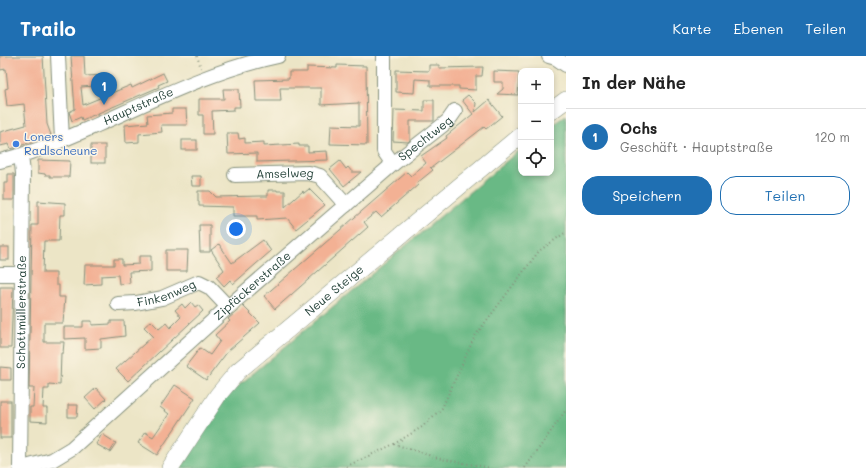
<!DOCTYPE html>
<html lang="de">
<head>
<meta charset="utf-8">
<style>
	:root { --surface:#fff; --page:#f2f2f2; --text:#222; --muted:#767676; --line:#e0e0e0; --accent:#1f6fb2 }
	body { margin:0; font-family:Mali,sans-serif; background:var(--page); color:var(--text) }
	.controls { position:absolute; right:12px; top:12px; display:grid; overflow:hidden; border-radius:8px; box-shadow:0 2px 6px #0003 }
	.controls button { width:36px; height:36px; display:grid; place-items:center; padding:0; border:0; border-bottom:1px solid var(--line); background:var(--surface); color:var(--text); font:20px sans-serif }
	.you { position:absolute; left:236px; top:173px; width:14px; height:14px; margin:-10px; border:3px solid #fff; border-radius:50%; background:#1a73e8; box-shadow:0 0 0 6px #1a73e833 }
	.badge { display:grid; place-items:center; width:26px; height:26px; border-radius:50%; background:var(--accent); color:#fff; font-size:13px; font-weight:700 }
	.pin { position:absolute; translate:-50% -33px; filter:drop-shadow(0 1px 2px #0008) }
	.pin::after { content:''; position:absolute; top:21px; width:14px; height:12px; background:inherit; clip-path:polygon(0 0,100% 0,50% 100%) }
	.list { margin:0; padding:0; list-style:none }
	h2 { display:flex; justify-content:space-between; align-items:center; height:52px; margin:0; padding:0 16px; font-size:17px }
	h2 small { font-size:13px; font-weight:400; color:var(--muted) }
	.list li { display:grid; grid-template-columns:26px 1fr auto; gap:12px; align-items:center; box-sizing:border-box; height:56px; padding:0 16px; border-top:1px solid var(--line) }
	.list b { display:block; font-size:15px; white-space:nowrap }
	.list p { margin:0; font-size:13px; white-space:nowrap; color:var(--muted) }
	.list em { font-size:13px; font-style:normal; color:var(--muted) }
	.actions { display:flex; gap:8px; padding:12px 16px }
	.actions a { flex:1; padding:9px 0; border:1px solid var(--accent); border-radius:16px; text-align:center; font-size:14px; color:var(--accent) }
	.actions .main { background:var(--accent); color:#fff }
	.icon { flex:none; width:22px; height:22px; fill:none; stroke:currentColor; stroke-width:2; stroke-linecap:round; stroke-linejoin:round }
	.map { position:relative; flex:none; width:566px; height:412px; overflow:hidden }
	header { display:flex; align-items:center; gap:24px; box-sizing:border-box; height:56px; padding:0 20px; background:var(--accent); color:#fff }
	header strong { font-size:19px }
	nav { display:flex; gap:22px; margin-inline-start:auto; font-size:14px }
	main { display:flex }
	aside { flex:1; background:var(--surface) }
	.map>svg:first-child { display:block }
	.forest { fill:#69b985; stroke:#447b5c }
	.building { fill:#f3b194 }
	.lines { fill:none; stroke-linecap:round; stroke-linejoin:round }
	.minor-casing { stroke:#86917d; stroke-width:16 }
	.major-casing { stroke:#86917d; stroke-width:18 }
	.path { stroke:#86917d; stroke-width:2; stroke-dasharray:1 3; stroke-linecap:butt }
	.minor { stroke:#fff; stroke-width:14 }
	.major { stroke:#fff; stroke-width:17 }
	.shop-dot { fill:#3f7fe0; stroke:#fcf5e5; stroke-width:1.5 }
	.labels { text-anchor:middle; stroke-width:3; stroke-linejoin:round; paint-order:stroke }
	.street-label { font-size:12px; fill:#1f3d34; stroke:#fcf5e5 }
	.shop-label { font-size:12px; fill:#366cbe; stroke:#fcf5e5; text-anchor:start }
</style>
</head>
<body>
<header>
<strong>Trailo</strong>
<nav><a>Karte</a><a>Ebenen</a><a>Teilen</a></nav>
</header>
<main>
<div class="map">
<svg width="566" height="412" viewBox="0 0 566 412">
	<rect width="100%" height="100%" fill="#fcf5e5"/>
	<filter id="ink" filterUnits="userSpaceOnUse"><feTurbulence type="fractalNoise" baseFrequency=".025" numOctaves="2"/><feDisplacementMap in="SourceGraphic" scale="8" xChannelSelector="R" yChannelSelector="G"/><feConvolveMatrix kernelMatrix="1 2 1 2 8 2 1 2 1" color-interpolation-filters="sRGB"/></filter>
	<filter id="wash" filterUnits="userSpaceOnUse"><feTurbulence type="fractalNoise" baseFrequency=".012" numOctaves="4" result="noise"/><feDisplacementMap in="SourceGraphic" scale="16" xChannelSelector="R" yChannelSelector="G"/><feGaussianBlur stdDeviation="0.9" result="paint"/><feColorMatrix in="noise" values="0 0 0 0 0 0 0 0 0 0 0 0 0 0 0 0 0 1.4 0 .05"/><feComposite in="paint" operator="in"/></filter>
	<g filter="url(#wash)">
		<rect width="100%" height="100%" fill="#ece5c6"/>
		<!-- forest -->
		<path class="forest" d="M566 59V412H181L225 341 521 93V117H551V70Z"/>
		<g id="blocks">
			<!-- building -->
			<g class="building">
				<path d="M0 0H43L47 68 51 79 11 93 9 88 0 90V76L26 69 24 48 7 50 5 33 8 32 6 13 0 14Z"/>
				<path d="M71 0H84L85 20 108 19 109 29 81 31 83 49 131 29 132 32 163 17 167 25 158 29 159 31 115 50 82 64 81 61 72 65 69 56 75 53Z"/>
				<path d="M337 9 366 10 367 89 330 88 331 69 359 70V47L321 49V32H280L281 45H256L255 24 289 23V16H307V11L337 12Z"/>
				<path d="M429 9H439V12L483 11 482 20H476V34L459 33V30H430V24L415 23 414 37 396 36V14L429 15Z"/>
				<path d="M494 15 519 16 518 39 497 38 503 33V26H494Z"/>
				<path d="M223 33H239L240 51H234V54L212 55 213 78H203V59H199V43H224Z"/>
				<path d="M468 39 476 47 475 56 489 44 502 60 486 73 484 71 431 112 430 111 433 114 417 127 418 129 381 161 376 156 364 166 368 171 275 253 264 240 407 116 411 120 426 107 421 100 447 82 446 80 473 58 462 44Z"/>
				<path d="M424 44H434V65H410V84L408 86 393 85 394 54 424 55Z"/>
				<path d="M172 53H186L187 69H161L162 76 139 78V86L126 87 125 69 148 67 147 59 172 57Z"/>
				<path d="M227 77H238L239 83 245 82V87L264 86V90L299 88V90H308V96L327 95 328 104 257 106V97L228 98Z"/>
				<rect x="182" y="84" width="15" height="10"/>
				<rect x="91" y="89" width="14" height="18"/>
				<path d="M38 104 70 105 69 121H50V119H45V118L38 117Z"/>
				<path d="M340 105 346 113 348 111 352 116H361L344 130 330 113Z"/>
				<path d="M8 118H14V144H4V127H8Z"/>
				<path d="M191 120H201V130H192Z"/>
				<path d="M309 133 325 149 296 173 287 162 257 164V160H233V151L199 150V145H198V135H210L216 141 262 140H268V134H277V135H285V151L303 135 304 137Z"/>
				<path d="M38 145 65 147V159H60L59 185H44L43 217H56V229H59V241H65L63 267H44V286H64L63 297H61L60 329 49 328V333H44L43 352H47V366L30 365V351H33L34 332H29L32 169H38Z"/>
				<path d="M199 169H210V196H200Z"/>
				<path d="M263 184 271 195 233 228 230 224 224 230 216 221 224 214 211 194 219 188 232 207Z"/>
				<rect x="0" y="191" width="9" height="13"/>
				<path d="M166 194H188L187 215H166Z"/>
				<path d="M139 200H151V215L129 216 130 227 119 228 118 219 101 220V228L84 229 85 209H114V203H122V209L139 208Z"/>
				<path d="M0 231H13L11 292H0Z"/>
				<path d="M191 246 195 251 198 249 203 255 128 325 116 313 153 280 144 271 151 265 159 273 166 267 170 272 181 261 175 254 182 248 185 252Z"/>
				<path d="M243 250 260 267 228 295 206 324 186 310 200 292 210 299 220 285 215 279 230 265 228 263Z"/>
				<path d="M83 265H92V269L111 268V265H124L125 280 101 283V292L85 293V282L64 283V271H83Z"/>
				<path d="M0 311 11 312V324H0Z"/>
				<path d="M175 329 195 342 157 399 138 387 145 376 153 381 169 358 160 351Z"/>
				<path d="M96 332 106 343 95 353 85 342Z"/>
				<rect x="0" y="345" width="11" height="37"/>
				<path d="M68 349H78L77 361H68Z"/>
				<path d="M102 378 116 387 110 396 96 388Z"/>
			</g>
		</g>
	</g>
	<g filter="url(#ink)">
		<use href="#blocks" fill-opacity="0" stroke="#86917d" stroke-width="1"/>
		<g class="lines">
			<!-- minor casing -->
			<g class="minor-casing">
				<g id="minor">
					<path d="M58 0 62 84"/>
					<path d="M549 0 556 2 566 9"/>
					<path id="s1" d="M0 105C34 97 65 83 97 69 155 43 216 13 278 0"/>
					<path id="s2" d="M393 108 448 65 455 55"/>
					<path id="s3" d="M235 119 309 117 320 120 346 149"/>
					<path d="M0 218H22"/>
					<path id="s4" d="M118 248 136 247 162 242 199 226 209 231 228 251"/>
					<path id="s5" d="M20 412 23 117 21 100"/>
					<path id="s6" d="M22 412 52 404 72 392 228 251 393 108 384 95V0"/>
				</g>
			</g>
			<!-- major casing -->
			<g class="major-casing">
				<g id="major">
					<path d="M551 55 566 44"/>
					<path id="s7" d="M170 412 218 339 238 315 521 79"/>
				</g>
			</g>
			<!-- path -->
			<g class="path">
				<path d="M197 0 201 12"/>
				<path d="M394 388 441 403 491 412"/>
				<path d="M343 412 394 388 422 371 442 352 475 280 539 195 566 176"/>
				<path d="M525 412 566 354"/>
			</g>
			<!-- minor -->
			<use href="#minor" class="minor"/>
			<!-- major -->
			<use href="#major" class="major"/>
		</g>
	</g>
	<!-- markers -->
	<circle class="shop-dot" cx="16" cy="88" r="4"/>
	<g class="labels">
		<!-- street labels -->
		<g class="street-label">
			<text dy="4" stroke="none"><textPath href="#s1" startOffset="149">Hauptstraße</textPath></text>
			<text dy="4" stroke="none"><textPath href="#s2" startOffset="41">Spechtweg</textPath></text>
			<text dy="4" stroke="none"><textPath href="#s3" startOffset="50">Amselweg</textPath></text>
			<text dy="4" stroke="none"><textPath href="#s6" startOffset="297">Zipfäckerstraße</textPath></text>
			<text dy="4" stroke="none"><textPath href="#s7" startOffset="244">Neue Steige</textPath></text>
			<text dy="4" stroke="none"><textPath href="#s4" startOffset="50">Finkenweg</textPath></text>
			<text dy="4" stroke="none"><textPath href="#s5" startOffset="156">Schottmüllerstraße</textPath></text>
		</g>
		<!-- shop labels -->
		<g class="shop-label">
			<text x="24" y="85">Loners<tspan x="24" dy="14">Radlscheune</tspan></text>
		</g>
	</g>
</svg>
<div class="controls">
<button>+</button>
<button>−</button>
<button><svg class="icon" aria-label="locate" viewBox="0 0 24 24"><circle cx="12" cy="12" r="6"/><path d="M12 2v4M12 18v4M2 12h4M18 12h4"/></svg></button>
</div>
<div class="you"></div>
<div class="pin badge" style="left:104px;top:49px">1</div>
</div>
<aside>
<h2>In der Nähe<small></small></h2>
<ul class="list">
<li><span class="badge">1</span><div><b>Ochs</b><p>Geschäft · Hauptstraße</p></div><em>120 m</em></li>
</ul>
<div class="actions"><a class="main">Speichern</a><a>Teilen</a></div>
</aside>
</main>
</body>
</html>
